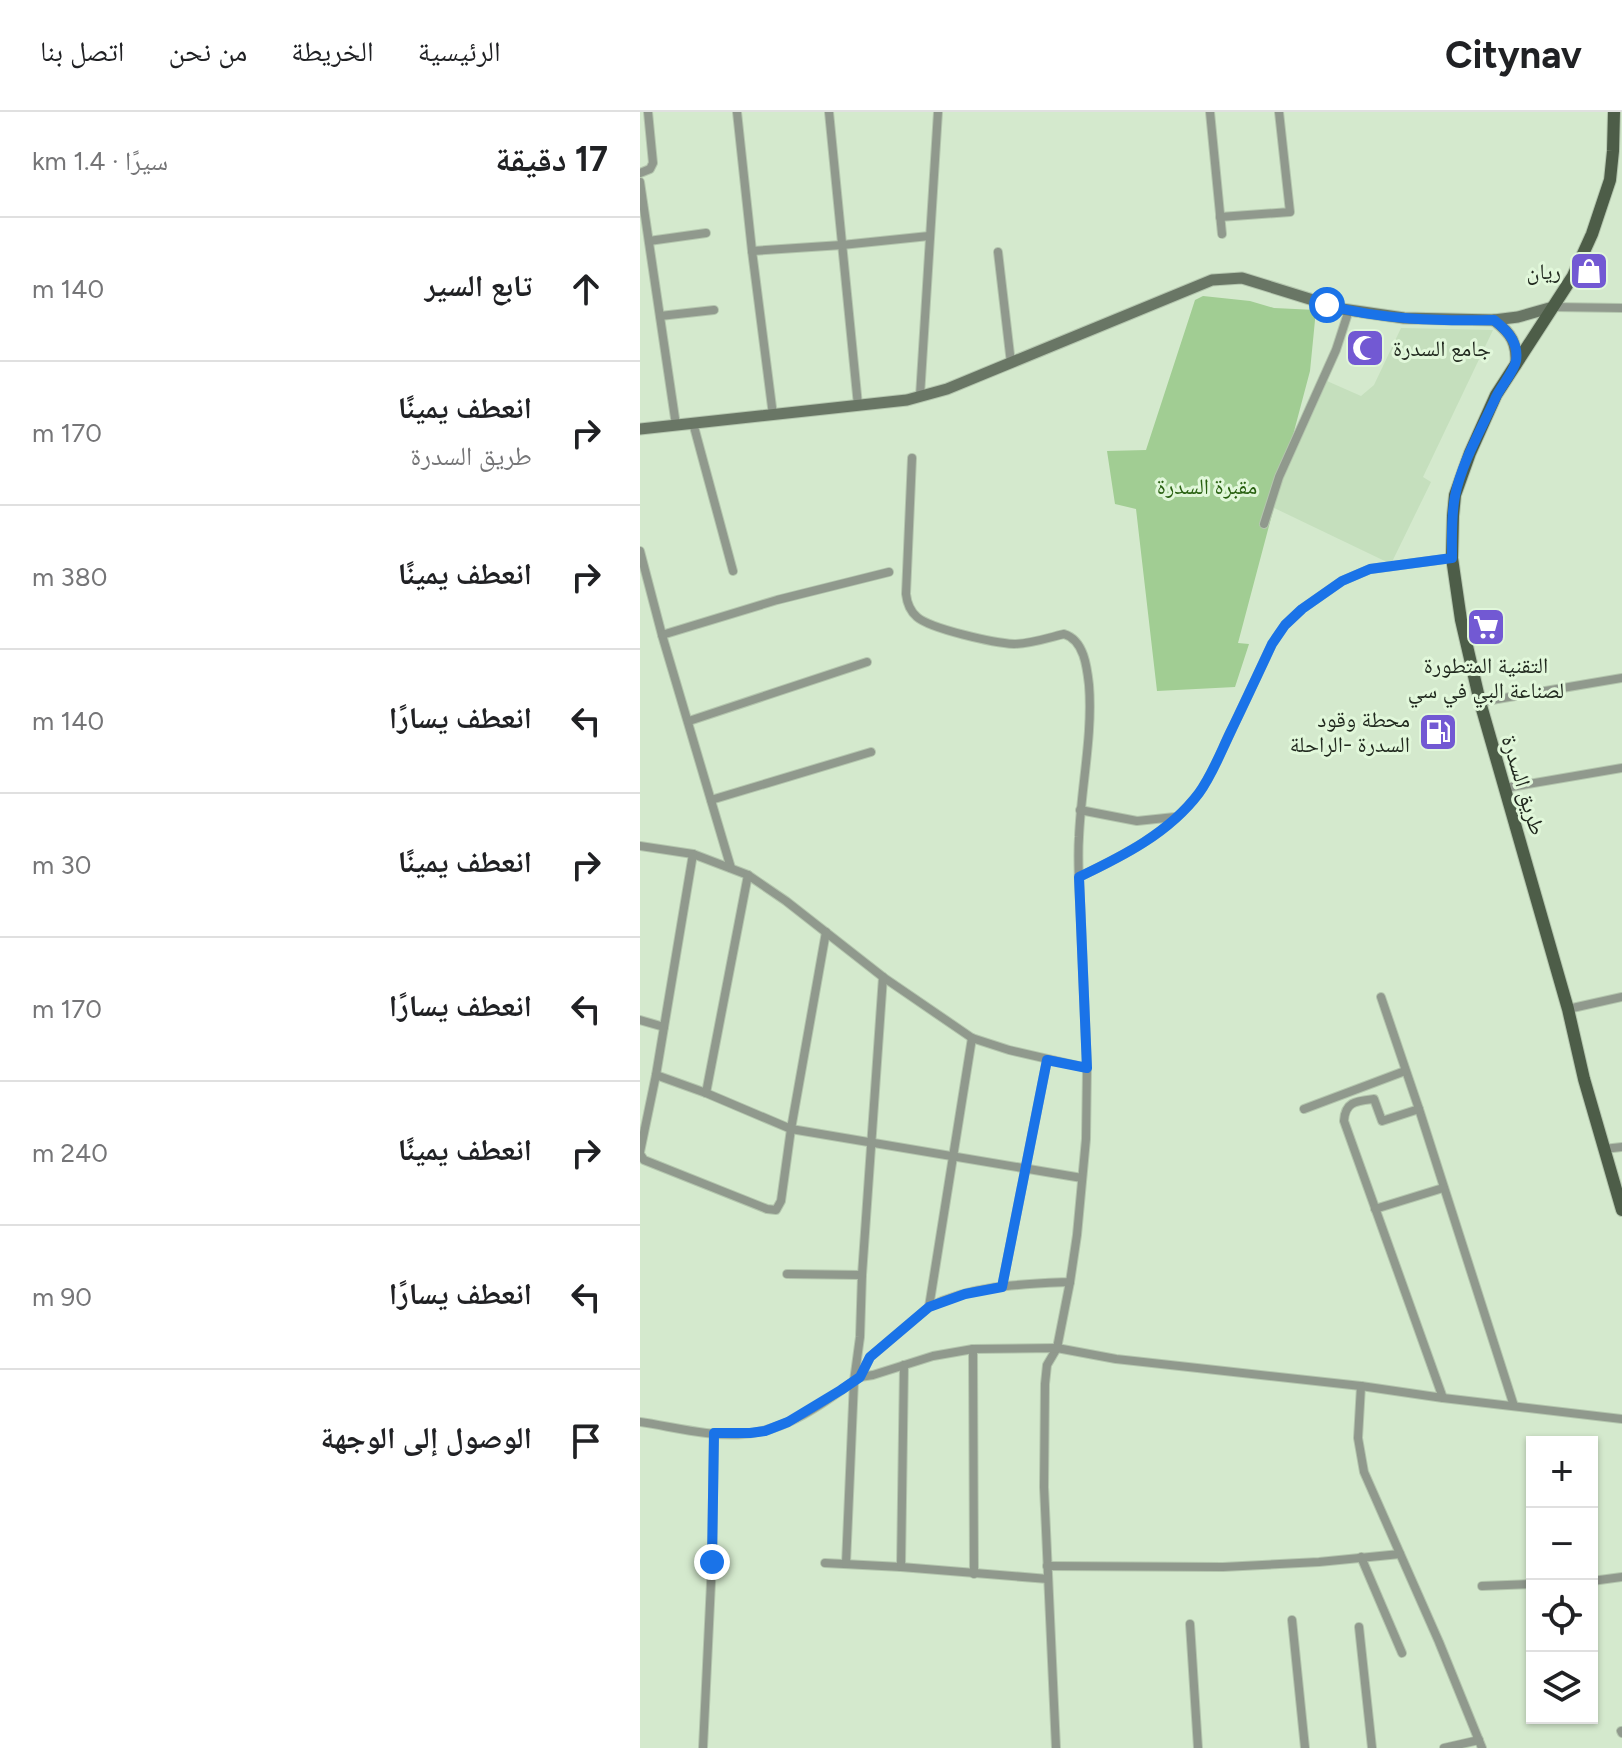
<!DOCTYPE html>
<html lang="ar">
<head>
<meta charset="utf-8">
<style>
	:root { --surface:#fff; --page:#f6f6f6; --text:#202124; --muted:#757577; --line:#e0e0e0 }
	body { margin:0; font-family:Figtree,"Noto Naskh Arabic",sans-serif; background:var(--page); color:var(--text); direction:rtl }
	.controls { position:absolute; right:24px; bottom:24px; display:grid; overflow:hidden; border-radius:0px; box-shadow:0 2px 6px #0004 }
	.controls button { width:72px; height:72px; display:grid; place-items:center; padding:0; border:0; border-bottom:2px solid var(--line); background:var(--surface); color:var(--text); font:40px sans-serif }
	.stop { position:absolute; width:24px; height:24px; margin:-18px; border:6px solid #1a73e8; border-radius:50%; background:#fff }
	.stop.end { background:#1a73e8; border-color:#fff; box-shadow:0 2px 8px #0008 }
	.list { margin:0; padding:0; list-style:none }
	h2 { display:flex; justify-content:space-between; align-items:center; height:104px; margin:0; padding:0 32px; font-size:34px }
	h2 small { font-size:26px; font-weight:400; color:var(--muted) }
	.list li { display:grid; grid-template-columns:52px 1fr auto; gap:24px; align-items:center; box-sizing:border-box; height:144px; padding:0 32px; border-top:2px solid var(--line) }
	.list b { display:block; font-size:30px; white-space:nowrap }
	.list p { margin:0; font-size:26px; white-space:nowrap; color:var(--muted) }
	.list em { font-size:26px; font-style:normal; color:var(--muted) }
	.icon { flex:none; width:44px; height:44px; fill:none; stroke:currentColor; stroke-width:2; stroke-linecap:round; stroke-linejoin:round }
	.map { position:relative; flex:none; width:982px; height:1636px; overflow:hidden; direction:ltr }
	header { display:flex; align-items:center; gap:48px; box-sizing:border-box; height:112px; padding:0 40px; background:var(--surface); border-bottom:2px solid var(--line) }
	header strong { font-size:38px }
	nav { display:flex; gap:44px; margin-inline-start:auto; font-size:28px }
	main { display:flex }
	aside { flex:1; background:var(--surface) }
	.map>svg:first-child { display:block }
	.built { fill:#c5dfbd }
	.green { fill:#a1cd93 }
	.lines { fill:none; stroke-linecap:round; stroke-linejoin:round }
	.street-casing { stroke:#b4c6ae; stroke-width:10 }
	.secondary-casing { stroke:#b4c6ae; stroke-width:13 }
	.primary-casing { stroke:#b4c6ae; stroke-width:14 }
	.street { stroke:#90998d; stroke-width:8 }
	.secondary { stroke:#697665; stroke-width:11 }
	.primary { stroke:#4d5d48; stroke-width:12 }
	.route { stroke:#1a73e8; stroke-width:10 }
	.labels { text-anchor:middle; stroke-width:6; stroke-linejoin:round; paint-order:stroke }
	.poi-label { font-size:22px; fill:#20281e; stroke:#e1f7da; text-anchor:end }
	.park-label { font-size:22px; fill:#275f0f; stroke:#e1f7da }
	.street-label { font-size:22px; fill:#20281e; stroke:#e1f7da }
</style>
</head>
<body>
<header>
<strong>Citynav</strong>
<nav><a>الرئيسية</a><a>الخريطة</a><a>من نحن</a><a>اتصل بنا</a></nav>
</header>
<main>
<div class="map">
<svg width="982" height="1636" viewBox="0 0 982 1636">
	<rect width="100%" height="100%" fill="#d4e9cd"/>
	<!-- built -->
	<path class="built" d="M761 216 853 218 783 365 791 370 751 452 628 393 687 269 721 284 734 273Z"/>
	<!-- green -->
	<path class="green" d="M563 184 610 189 634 196 676 198 670 259 598 531 609 532 595 575 517 579 496 397 475 392 467 339 506 338 555 188Z"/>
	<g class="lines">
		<!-- street casing -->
		<g class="street-casing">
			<g id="street">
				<path d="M97 0 112 139 133 303"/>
				<path d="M189 0 218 293"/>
				<path d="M570 0 582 122"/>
				<path d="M0 61 10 57 13 51 8 0"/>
				<path d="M0 70 36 313"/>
				<path d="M580 105 650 100 639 0"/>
				<path d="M9 129 66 121"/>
				<path d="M112 139 202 133 289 124"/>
				<path d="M358 140 371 251"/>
				<path d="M913 195 982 196"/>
				<path d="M20 204 74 198"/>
				<path d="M280 284 298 0"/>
				<path d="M53 311 93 459"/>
				<path d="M272 346 266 482C267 491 270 499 277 505 291 517 354 531 374 532 390 532 408 526 424 522 444 528 447 555 449 573 453 623 441 675 439 725 437 753 440 782 441 810 443 859 445 908 447 956"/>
				<path d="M624 412 639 365 696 238 709 198"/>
				<path d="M0 439 22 523 91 756"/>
				<path d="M22 523 137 488 249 460"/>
				<path d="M840 590 982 566"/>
				<path d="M49 609 227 550"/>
				<path d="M865 676 982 656"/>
				<path d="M71 688 231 640"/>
				<path d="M440 698 497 709 535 705"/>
				<path d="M0 734 53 742 108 763 146 789 243 865 332 926 369 938 447 956 446 1027 437 1123 430 1170 417 1236 407 1253 405 1272 404 1375 416 1636"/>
				<path d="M439 765C483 744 529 721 559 681 572 663 580 642 590 621 604 592 618 562 632 532L645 513 662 497 702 469 730 457 812 446"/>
				<path d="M741 885 779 997 874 1294"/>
				<path d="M928 897 982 885"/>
				<path d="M0 908 24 915"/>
				<path d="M16 963 66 981 151 1017 442 1066"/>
				<path d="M66 981 108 763"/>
				<path d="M664 997 765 959"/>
				<path d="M779 997 742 1009 734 987C717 989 705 989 704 1009L803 1286"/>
				<path d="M964 1037 982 1035"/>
				<path d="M0 1040 16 963 53 742"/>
				<path d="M0 1042 4 1048 127 1097 136 1098 141 1089 151 1017 186 820"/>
				<path d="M735 1097 803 1076"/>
				<path d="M147 1162 222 1163"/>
				<path d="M362 1175 407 948"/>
				<path d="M289 1195 332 926"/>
				<path d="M333 1237 334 1462"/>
				<path d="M220 1265 233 1263 293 1244 333 1237 417 1236 476 1247 721 1274 803 1286 982 1307"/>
				<path d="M721 1274 718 1326 724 1360 799 1530 842 1636"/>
				<path d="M0 1310C34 1315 70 1325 104 1322 145 1319 183 1292 214 1269L220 1265 230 1245 289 1195C332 1173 384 1172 430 1170"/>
				<path d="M721 1445 762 1541"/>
				<path d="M185 1451 261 1455 408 1467"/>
				<path d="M206 1452 214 1269 220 1225 222 1163 243 865"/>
				<path d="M407 1454 583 1455 679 1450 760 1442"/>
				<path d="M261 1455 264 1253"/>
				<path d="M952 1469 982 1465"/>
				<path d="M842 1474 892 1472"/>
				<path d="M652 1508 665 1636"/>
				<path d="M550 1512 558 1636"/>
				<path d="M719 1515 732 1636"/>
				<path d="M981 1619 982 1621"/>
				<path d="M63 1636 72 1450 74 1321"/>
				<path d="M804 1636 839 1628"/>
			</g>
		</g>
		<!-- secondary casing -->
		<g class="secondary-casing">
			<g id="secondary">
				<path d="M854 208C872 222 877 231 876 253"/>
				<path d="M0 317 267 288 307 277 572 168 602 166 702 197 764 206 854 208 878 205 913 195"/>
			</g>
		</g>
		<!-- primary casing -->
		<g class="primary-casing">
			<path id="primary" d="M974 0 973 39 970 68 952 122 933 164 856 283 830 341 815 383 813 404 812 446 821 508 840 590 928 897 944 967 982 1098"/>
		</g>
		<!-- street -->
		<use href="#street" class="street"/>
		<!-- secondary -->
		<use href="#secondary" class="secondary"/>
		<!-- primary -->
		<use href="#primary" class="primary"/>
	</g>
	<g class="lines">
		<!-- route -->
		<path class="route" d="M72 1450 74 1321H110L125 1319 148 1310 201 1278 220 1265 230 1245 289 1195 325 1182 362 1175 407 948 447 956 439 765C483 744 529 721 559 681 572 663 580 642 590 621 604 592 618 562 632 532L645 513 662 497 702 469 730 457 812 446C812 425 811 404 815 384 822 350 841 318 855 287 860 275 874 260 876 249 879 231 868 219 854 208 799 209 741 208 687 193"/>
	</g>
	<!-- icons -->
	<defs>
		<g id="shop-square" transform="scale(2)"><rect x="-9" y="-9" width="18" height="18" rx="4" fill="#7259d3" stroke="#e1f7da"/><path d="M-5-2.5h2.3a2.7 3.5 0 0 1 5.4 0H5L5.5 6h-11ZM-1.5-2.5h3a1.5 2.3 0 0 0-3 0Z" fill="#fff"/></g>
		<g id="mosque-square" transform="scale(2)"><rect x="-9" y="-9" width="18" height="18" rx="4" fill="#7259d3" stroke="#e1f7da"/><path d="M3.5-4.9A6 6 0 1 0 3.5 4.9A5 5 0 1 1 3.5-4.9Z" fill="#fff"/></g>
		<g id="supermarket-square" transform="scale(2)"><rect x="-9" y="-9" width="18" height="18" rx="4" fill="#7259d3" stroke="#e1f7da"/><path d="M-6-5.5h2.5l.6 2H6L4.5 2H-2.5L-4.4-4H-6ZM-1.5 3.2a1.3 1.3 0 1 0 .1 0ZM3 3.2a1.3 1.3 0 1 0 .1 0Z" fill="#fff"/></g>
		<g id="fuel-square" transform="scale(2)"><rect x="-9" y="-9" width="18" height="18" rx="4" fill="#7259d3" stroke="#e1f7da"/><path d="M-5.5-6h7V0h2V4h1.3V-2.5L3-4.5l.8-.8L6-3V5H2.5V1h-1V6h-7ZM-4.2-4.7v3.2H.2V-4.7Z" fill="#fff"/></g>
	</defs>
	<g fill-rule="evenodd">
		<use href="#shop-square" x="949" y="159"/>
		<use href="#mosque-square" x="725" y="236"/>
		<use href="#supermarket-square" x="846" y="515"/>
		<use href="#fuel-square" x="798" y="620"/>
	</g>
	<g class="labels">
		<!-- poi labels -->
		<g class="poi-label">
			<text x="921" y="167">ريان</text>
			<text x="753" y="244" text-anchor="start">جامع السدرة</text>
			<text x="846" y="561" text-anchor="middle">التقنية المتطورة<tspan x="846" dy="25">لصناعة البي في سي</tspan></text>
			<text x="770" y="615">محطة وقود<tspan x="770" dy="25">السدرة -الراحلة</tspan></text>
		</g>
		<!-- park labels -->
		<g class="park-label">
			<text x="567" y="382">مقبرة السدرة</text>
		</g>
		<!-- street labels -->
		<g class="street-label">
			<text transform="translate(884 673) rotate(73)" y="8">طريق السدرة</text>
		</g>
	</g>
</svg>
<div class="controls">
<button>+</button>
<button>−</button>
<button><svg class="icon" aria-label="locate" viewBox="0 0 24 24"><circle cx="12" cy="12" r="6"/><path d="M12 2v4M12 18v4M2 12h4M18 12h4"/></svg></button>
<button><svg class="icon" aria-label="layers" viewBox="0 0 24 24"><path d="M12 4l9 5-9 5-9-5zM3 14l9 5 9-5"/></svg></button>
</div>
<div class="stop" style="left:687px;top:193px"></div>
<div class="stop end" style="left:72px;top:1450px"></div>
</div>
<aside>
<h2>17 دقيقة<small>سيرًا · 1.4 km</small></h2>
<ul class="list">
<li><svg class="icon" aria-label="ahead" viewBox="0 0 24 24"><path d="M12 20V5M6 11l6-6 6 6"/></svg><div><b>تابع السير</b></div><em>140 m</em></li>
<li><svg class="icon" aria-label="right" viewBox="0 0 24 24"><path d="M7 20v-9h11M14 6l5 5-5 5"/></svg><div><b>انعطف يمينًا</b><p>طريق السدرة</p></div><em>170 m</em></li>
<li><svg class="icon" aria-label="right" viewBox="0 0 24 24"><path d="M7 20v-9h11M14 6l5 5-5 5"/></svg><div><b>انعطف يمينًا</b></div><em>380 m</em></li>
<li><svg class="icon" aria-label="left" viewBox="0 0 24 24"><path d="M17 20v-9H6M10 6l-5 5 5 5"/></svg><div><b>انعطف يسارًا</b></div><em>140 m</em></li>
<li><svg class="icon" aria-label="right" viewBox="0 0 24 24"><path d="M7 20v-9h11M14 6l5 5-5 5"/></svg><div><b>انعطف يمينًا</b></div><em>30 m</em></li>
<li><svg class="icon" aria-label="left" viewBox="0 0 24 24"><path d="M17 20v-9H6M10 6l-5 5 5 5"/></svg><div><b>انعطف يسارًا</b></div><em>170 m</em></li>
<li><svg class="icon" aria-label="right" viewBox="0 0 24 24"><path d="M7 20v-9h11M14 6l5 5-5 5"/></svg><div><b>انعطف يمينًا</b></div><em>240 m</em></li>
<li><svg class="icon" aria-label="left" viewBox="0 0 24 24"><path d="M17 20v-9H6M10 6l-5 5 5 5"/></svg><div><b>انعطف يسارًا</b></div><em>90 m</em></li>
<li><svg class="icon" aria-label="arrive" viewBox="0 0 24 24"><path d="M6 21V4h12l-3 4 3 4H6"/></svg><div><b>الوصول إلى الوجهة</b></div></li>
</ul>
</aside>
</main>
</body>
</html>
